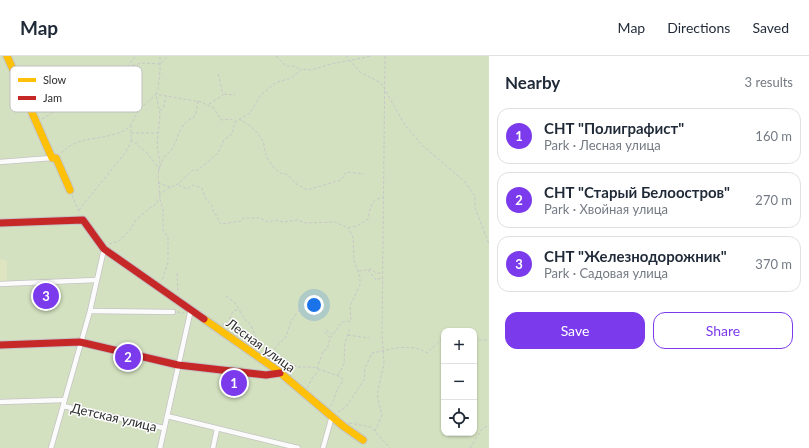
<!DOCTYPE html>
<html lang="en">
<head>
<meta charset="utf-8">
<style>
	:root { --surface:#fff; --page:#f2f2f3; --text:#1f2937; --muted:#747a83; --line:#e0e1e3; --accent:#7c3aed }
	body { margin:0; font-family:Lato,sans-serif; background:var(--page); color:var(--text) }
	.controls { position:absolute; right:12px; bottom:12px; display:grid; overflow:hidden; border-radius:8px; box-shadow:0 1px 3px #0004 }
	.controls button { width:36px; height:36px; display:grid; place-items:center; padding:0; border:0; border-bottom:1px solid var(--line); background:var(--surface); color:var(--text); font:20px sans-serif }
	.you { position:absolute; left:314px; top:249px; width:14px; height:14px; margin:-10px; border:3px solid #fff; border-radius:50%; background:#1a73e8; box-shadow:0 0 0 6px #1a73e833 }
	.badge { display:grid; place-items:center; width:26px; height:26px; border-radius:50%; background:var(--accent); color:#fff; font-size:13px; font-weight:700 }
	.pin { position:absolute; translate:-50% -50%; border:2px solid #fff; box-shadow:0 1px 4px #0006 }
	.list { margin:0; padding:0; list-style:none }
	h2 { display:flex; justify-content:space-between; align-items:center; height:52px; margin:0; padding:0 16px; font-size:17px }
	h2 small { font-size:13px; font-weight:400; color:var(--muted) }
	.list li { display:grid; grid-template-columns:26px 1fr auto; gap:12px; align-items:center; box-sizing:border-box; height:56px; margin:0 8px 8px; padding:0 8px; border:1px solid var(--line); border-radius:12px }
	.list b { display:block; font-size:15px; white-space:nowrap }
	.list p { margin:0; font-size:13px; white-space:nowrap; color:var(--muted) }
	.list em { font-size:13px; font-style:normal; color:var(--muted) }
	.actions { display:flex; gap:8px; padding:12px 16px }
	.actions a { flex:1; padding:9px 0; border:1px solid var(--accent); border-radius:12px; text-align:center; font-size:14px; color:var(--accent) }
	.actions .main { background:var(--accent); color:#fff }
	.icon { flex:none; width:22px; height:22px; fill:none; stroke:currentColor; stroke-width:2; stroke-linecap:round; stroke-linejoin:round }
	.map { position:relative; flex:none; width:489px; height:392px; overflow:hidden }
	header { display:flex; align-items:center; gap:24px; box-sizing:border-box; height:56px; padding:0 20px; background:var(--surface); border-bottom:1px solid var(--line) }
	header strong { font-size:19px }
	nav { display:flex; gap:22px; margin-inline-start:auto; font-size:14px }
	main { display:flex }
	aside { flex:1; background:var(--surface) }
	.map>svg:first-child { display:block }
	.green { fill:#d4e1c0; fill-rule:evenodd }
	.pitch { fill:#dde4bf }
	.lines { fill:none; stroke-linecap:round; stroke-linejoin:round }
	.street-casing { stroke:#c4c3c4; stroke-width:6 }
	.slow-casing { stroke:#c4c3c4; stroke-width:9 }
	.jam-casing { stroke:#c4c3c4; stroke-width:9 }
	.path { stroke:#c7c7c7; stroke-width:1; stroke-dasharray:3 2; stroke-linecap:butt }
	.street { stroke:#fcfbfb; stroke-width:4.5 }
	.slow { stroke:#ffc107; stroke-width:7 }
	.jam { stroke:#c62828; stroke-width:7 }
	.labels { text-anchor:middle; stroke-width:3; stroke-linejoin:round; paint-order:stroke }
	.street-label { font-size:13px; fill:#2d2d2d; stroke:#fff }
	.key { fill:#fff; stroke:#c0c0c0; stroke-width:1 }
	.key-label { font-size:11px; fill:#2d2d2d }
</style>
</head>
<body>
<header>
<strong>Map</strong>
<nav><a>Map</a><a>Directions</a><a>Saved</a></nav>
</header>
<main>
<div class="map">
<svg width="489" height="392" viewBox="0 0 489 392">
	<rect width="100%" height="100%" fill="#eae6e4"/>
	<!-- green -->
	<path class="green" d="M0 0H489V392H0ZM444 275H474V377H444Z"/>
	<!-- pitch -->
	<path class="pitch" d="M0 203 7 205V226H0Z"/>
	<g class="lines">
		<!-- street casing -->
		<g class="street-casing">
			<g id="street">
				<path d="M0 106 52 102"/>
				<path d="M0 228 96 224"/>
				<path d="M90 255 173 256"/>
				<path d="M0 346 64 344"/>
				<path d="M63 350 164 372"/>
				<path d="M167 360 298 392"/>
				<path d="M51 392 90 255 104 193"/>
				<path d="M160 392 191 253"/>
				<path d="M213 392 217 373"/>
				<path d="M323 392 332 360"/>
			</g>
		</g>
		<!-- slow casing -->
		<g class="slow-casing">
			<g id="slow">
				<path d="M7 0 52 102H56L70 134"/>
				<path d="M204 263 277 314 343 370 363 384"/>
			</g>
		</g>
		<!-- jam casing -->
		<g class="jam-casing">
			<g id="jam">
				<path d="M0 167 83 164 104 193 204 263"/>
				<path d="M0 289 80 286 178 309 266 319 280 317"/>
			</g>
		</g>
		<!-- path -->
		<g class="path">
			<path d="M276 0 286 10H293L300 13"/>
			<path d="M346 0 360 16 381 27 405 69 422 89 464 125 475 140V152L489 188"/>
			<path d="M127 11 136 0"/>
			<path d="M224 38 235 39"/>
			<path d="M209 48 223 39 218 17"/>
			<path d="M160 55 164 50 166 40"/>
			<path d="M42 63 130 10 142 7 160 8 168 0"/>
			<path d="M239 63C249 69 257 74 262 84 265 88 264 94 266 99 269 106 278 120 287 118L295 127 307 134 341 124 346 116 364 118"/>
			<path d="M131 77H158"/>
			<path d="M131 83 147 97 158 111"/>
			<path d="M61 97C79 79 100 85 121 76 133 72 133 61 140 53 145 47 151 44 156 38L201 46 214 52 221 64 231 63 235 66"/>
			<path d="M158 115C161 110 162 105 165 100 168 97 171 95 173 91 178 82 182 64 193 62L196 57 198 45"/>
			<path d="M158 127 170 131"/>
			<path d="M179 129 187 133 193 129 202 132 206 143 213 151V155L218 162V165L221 168 241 165 243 162H260L268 166 276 164 284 166 297 164 306 167 335 166 348 172 357 170 368 163C370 153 371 142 383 142"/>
			<path d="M72 139 80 158"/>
			<path d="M159 139 167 133 178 128 193 114H198L218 97 224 84 232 78 235 66 250 57 260 40 275 27 291 22 302 13 311 14 331 8 372 0"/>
			<path d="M160 143 163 154V174L168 182V206L162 225"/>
			<path d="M79 154 125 97 131 86V69"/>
			<path d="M109 188 119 185 130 174 136 164 151 151 155 149 160 141 158 119 160 107 157 90 160 58 156 38 158 33 160 15V0"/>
			<path d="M368 214 376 224 382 222"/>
			<path d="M359 215 371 213 376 217H382"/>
			<path d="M177 217 178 238"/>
			<path d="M226 240 235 247 246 265 251 269 257 284 267 295 283 302 297 311H313L341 321 343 325C335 333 336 342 330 351"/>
			<path d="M177 256 184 257"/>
			<path d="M222 269 228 266 233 255 239 253"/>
			<path d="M348 279 369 282"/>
			<path d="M330 282 325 276 326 274 332 278"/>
			<path d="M474 284H489"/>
			<path d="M251 289 256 285"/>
			<path d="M272 298 274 304"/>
			<path d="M274 298V293L286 281 291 265 300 253"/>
			<path d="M317 313 323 295 327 293 330 283 342 266 351 265 350 250 360 229V221L354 205 353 181 348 172"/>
			<path d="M338 319 344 308 345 287 350 272"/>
			<path d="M307 332 313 321 319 315"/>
			<path d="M338 356 346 351 364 324 365 312 372 297C389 294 410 286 427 297L444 281"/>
			<path d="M349 367 371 371 390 392"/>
			<path d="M375 375 382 359 377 338 384 308 382 278 385 0"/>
			<path d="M470 392 482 373 489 369"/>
		</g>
		<!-- street -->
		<use href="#street" class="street"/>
		<!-- slow -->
		<use href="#slow" class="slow"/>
		<!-- jam -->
		<use href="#jam" class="jam"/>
	</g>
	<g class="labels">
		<!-- street labels -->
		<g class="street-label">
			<text transform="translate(261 289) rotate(36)" y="5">Лесная улица</text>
			<text transform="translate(114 361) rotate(13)" y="5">Детская улица</text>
		</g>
	</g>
	<!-- legend -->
	<rect x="10" y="10" width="132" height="46" rx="6" class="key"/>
	<rect x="18" y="22" width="18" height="4" fill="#ffc107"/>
	<rect x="18" y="40" width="18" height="4" fill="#c62828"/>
	<g class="key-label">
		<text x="43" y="28">Slow</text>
		<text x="43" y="46">Jam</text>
	</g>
</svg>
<div class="controls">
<button>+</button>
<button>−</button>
<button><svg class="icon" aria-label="locate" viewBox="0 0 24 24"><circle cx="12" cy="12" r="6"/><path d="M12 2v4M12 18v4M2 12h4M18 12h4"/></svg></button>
</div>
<div class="you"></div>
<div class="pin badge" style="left:234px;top:327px">1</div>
<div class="pin badge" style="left:128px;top:301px">2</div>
<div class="pin badge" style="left:46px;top:240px">3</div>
</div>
<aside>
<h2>Nearby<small>3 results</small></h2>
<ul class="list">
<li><span class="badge">1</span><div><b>СНТ &quot;Полиграфист&quot;</b><p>Park · Лесная улица</p></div><em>160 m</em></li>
<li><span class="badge">2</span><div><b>СНТ &quot;Старый Белоостров&quot;</b><p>Park · Хвойная улица</p></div><em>270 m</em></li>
<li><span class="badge">3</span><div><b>СНТ &quot;Железнодорожник&quot;</b><p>Park · Садовая улица</p></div><em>370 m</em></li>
</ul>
<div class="actions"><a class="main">Save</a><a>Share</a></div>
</aside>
</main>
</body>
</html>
